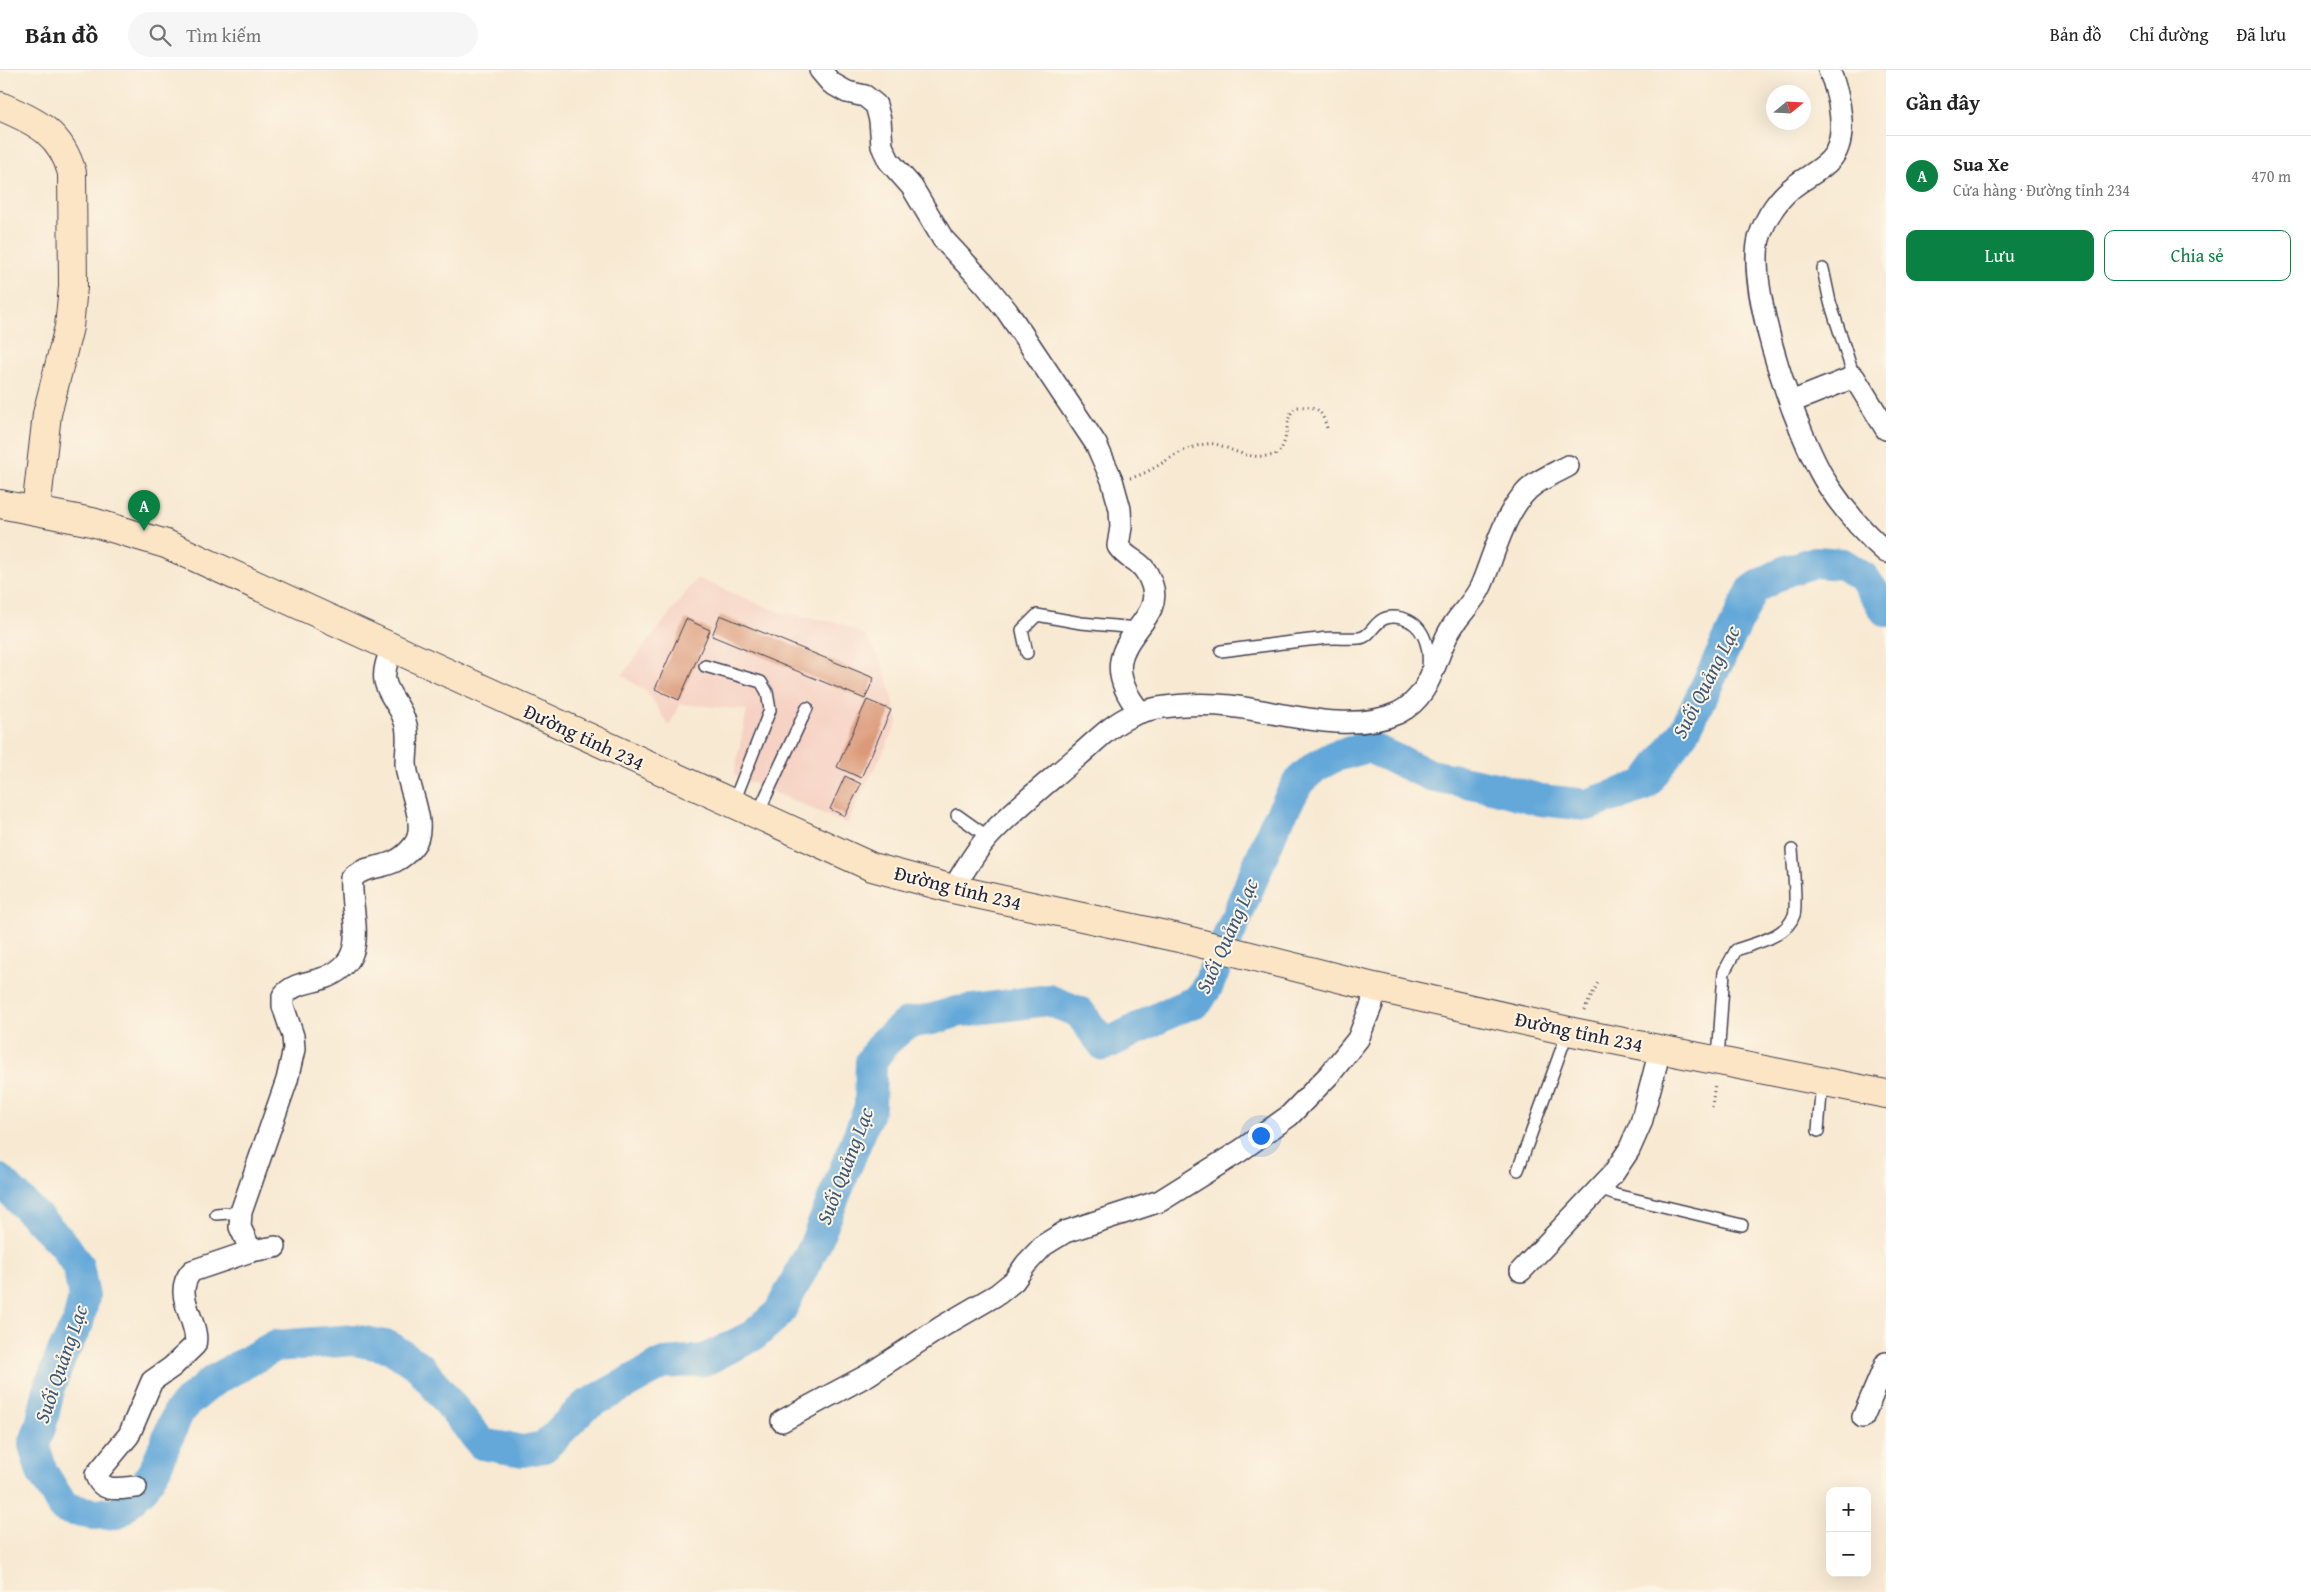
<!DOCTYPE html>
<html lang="vi">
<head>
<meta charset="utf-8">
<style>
	:root { --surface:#fff; --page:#f6f6f6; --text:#222; --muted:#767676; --line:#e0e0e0; --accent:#0b8043 }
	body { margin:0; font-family:"Gentium Book Plus",serif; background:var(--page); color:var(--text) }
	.controls { position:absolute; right:15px; bottom:15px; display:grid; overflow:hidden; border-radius:10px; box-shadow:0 5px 20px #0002 }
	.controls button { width:45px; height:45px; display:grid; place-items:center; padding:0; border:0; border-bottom:1px solid var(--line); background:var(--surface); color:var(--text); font:25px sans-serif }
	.compass { position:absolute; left:1766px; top:15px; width:45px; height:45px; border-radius:50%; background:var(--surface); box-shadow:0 5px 20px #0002; rotate:72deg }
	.you { position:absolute; left:1260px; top:1065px; width:18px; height:18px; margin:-12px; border:4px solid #fff; border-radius:50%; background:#1a73e8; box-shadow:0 0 0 8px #1a73e833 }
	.badge { display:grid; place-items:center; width:32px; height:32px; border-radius:50%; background:var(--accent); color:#fff; font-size:16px; font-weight:700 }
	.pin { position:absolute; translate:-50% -41px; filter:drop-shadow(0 1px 2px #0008) }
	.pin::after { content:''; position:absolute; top:26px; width:18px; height:15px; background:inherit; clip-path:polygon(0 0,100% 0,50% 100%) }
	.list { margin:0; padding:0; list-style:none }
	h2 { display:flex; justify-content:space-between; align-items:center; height:65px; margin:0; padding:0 20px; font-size:21px }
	h2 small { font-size:16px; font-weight:400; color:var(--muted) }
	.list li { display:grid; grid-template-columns:32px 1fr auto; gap:15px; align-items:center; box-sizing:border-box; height:80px; padding:0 20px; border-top:1px solid var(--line) }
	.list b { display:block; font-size:19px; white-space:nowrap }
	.list p { margin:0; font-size:16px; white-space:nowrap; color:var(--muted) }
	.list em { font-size:16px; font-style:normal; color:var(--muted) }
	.actions { display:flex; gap:10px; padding:15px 20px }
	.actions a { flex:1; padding:11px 0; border:1px solid var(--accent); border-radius:10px; text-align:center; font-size:18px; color:var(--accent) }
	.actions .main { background:var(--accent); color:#fff }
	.icon { flex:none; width:28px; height:28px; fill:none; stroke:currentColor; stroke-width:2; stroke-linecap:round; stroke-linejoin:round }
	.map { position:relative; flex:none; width:1886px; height:1522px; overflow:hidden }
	header { display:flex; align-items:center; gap:30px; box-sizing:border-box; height:70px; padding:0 25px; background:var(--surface); border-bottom:1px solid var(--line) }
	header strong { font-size:24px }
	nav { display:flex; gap:28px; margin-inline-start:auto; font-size:18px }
	.search { width:350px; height:45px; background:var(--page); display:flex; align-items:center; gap:12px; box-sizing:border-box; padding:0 18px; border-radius:28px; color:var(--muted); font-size:19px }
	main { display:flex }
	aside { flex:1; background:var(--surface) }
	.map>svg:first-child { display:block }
	.built { fill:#f6d2c4 }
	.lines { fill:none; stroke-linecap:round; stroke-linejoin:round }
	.river { stroke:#63a8d9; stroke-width:32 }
	.building { fill:#db9979 }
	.lane-casing { stroke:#424052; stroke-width:14 }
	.street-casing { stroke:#424052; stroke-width:24 }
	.secondary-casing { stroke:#424052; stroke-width:30 }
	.path { stroke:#424052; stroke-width:3; stroke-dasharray:1 4; stroke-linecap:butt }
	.lane { stroke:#fff; stroke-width:11 }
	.street { stroke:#fff; stroke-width:21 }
	.secondary { stroke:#fce5c4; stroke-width:28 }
	.labels { text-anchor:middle; stroke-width:4; stroke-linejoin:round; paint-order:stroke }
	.street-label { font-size:20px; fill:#22223b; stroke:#fcf5e5 }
	.water-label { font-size:21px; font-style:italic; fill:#3c587a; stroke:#fcf5e5 }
</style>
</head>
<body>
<header>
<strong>Bản đồ</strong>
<div class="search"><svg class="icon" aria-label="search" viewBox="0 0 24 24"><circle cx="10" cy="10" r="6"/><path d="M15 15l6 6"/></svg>Tìm kiếm</div>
<nav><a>Bản đồ</a><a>Chỉ đường</a><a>Đã lưu</a></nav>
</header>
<main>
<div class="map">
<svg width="1886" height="1522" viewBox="0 0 1886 1522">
	<rect width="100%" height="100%" fill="#fcf5e5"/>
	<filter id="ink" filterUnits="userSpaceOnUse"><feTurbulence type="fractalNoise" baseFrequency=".02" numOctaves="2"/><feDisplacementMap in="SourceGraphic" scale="10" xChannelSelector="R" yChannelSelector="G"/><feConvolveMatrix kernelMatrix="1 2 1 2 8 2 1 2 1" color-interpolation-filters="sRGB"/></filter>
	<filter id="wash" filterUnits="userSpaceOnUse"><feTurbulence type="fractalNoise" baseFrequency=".0096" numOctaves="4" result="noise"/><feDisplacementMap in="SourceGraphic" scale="20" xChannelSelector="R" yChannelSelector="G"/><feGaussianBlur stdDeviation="1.12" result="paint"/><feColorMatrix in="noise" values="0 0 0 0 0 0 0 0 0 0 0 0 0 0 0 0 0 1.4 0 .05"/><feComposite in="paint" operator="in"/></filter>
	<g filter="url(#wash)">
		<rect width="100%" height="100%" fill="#f8e9d2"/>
		<!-- built -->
		<path class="built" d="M697 508 779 542 840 553 864 565 874 578 887 606 898 652 847 754 734 705 747 640 680 634 669 656 649 624 622 605Z"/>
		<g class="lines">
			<!-- river -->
			<path class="river" d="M0 1110 64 1175 78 1196 84 1227 78 1253 63 1282 50 1315 41 1355 34 1375 42 1402 64 1438 93 1444 117 1443 144 1417 156 1397 178 1343 190 1330 213 1311 275 1276 354 1270 390 1277 420 1297 482 1374 523 1381 544 1377 585 1336 664 1293 705 1290 754 1265 779 1243 814 1177 870 1037 871 991 885 972 907 953 933 949 956 942 1048 930 1079 942 1104 975C1136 961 1165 942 1198 931L1208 915 1274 757 1299 711 1315 697 1335 686 1368 677 1430 705 1496 718 1541 730 1587 735 1645 715 1686 658 1753 519 1786 501 1815 492 1843 494 1864 508 1886 541"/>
		</g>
		<g id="blocks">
			<!-- building -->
			<g class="building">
				<path d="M720 545 874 608 865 629 712 566Z"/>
				<path d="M686 549 710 560 679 630 655 619Z"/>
				<path d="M867 630 891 640 861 708 837 697Z"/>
				<path d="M845 706 861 714 845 746 830 739Z"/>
			</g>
		</g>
	</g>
	<g filter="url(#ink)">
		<use href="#blocks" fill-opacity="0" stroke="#424052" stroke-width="1"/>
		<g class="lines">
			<!-- lane casing -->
			<g class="lane-casing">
				<g id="lane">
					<path d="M1823 199 1830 232 1854 307"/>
					<path d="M1221 581C1254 577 1287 572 1320 569 1333 567 1346 569 1359 568 1375 567 1373 542 1401 548 1424 553 1430 577 1428 597"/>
					<path d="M1027 583 1022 560 1037 545 1081 553 1137 558"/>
					<path d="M705 596 761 612 767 622 770 640 733 734"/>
					<path d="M757 745 807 638"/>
					<path d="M957 745 988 767"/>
					<path d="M1718 989 1724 902 1736 880C1755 873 1787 867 1794 845 1797 837 1793 792 1792 780"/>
					<path d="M1818 1061 1822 1011"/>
					<path d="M1518 1100 1568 961"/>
					<path d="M1599 1119 1616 1125 1742 1155"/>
					<path d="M216 1144 241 1142"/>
				</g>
			</g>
			<!-- street casing -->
			<g class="street-casing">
				<g id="street">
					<path d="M820 0 831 13 847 22 865 26 876 35 880 50 882 76 889 91 912 117 943 169 985 214 1007 241 1096 374 1112 410 1120 439 1121 457 1118 476C1130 494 1143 487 1152 515 1167 558 1084 573 1140 642"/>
					<path d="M1829 0C1839 23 1850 70 1830 90 1822 99 1810 105 1800 112 1780 125 1765 147 1759 169 1746 222 1799 372 1829 417 1845 441 1864 463 1886 482"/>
					<path d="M1791 332 1854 307 1886 359"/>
					<path d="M953 819C964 801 974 783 988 767 1014 739 1046 714 1075 689 1093 674 1110 655 1131 646 1156 634 1202 633 1230 636 1281 642 1349 665 1398 643 1431 627 1433 593 1448 564 1456 547 1473 534 1481 516 1495 484 1505 435 1535 414 1545 407 1557 402 1568 396"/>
					<path d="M251 1181 240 1157 241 1142 287 1010 294 979 293 966 283 936V926C292 914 308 913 321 909 374 892 349 846 352 808 369 791 392 804 414 775 429 755 407 718 406 694 406 680 410 662 404 649 400 636 388 625 385 611 383 600 388 588 392 578"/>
					<path d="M1521 1201 1613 1104 1629 1080 1641 1053 1660 980"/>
					<path d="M1863 1347 1886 1293"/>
					<path d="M782 1351 868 1305 943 1256 998 1224 1014 1211 1026 1194 1044 1175 1065 1162 1160 1131 1240 1081 1289 1046 1330 1004 1358 969 1372 934 1374 917"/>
					<path d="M136 1417C121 1418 102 1424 96 1405L129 1365 152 1311 172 1297 195 1275C201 1253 170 1225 192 1201L251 1181 275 1177"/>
				</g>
			</g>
			<!-- secondary casing -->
			<g class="secondary-casing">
				<g id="secondary">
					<path d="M0 36C36 52 61 62 72 103L73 217 69 257 47 344 36 440"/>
					<path d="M0 434 92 452 166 474 872 797 953 819 1179 868 1374 917 1573 962 1886 1024"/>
				</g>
			</g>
			<!-- path -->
			<g class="path">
				<path d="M1130 408C1157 402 1177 377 1207 374 1218 372 1229 380 1240 383 1250 387 1264 387 1275 385 1292 374 1282 345 1297 337 1318 336 1321 339 1327 358"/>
				<path d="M1584 941 1598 913"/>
				<path d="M1712 1037 1715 1013"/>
			</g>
			<!-- lane -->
			<use href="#lane" class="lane"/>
			<!-- street -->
			<use href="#street" class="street"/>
			<!-- secondary -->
			<use href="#secondary" class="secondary"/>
		</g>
	</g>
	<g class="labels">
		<!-- street labels -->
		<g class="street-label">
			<text transform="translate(584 667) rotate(25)" y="7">Đường tỉnh 234</text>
			<text transform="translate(958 818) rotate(14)" y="7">Đường tỉnh 234</text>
			<text transform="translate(1579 962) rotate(12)" y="7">Đường tỉnh 234</text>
		</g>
		<!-- water labels -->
		<g class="water-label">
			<text transform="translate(1706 612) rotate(-63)" y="7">Suối Quảng Lạc</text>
			<text transform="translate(1227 866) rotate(-66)" y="7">Suối Quảng Lạc</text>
			<text transform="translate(845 1096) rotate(-69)" y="7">Suối Quảng Lạc</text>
			<text transform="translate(61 1294) rotate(-71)" y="7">Suối Quảng Lạc</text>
		</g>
	</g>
</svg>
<div class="controls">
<button>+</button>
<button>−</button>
</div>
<svg class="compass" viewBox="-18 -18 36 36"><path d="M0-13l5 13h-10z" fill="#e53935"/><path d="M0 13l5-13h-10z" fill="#767676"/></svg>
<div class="you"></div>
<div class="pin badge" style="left:144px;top:461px">A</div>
</div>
<aside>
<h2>Gần đây<small></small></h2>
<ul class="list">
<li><span class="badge">A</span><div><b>Sua Xe</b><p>Cửa hàng · Đường tỉnh 234</p></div><em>470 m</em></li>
</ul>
<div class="actions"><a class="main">Lưu</a><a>Chia sẻ</a></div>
</aside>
</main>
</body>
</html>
